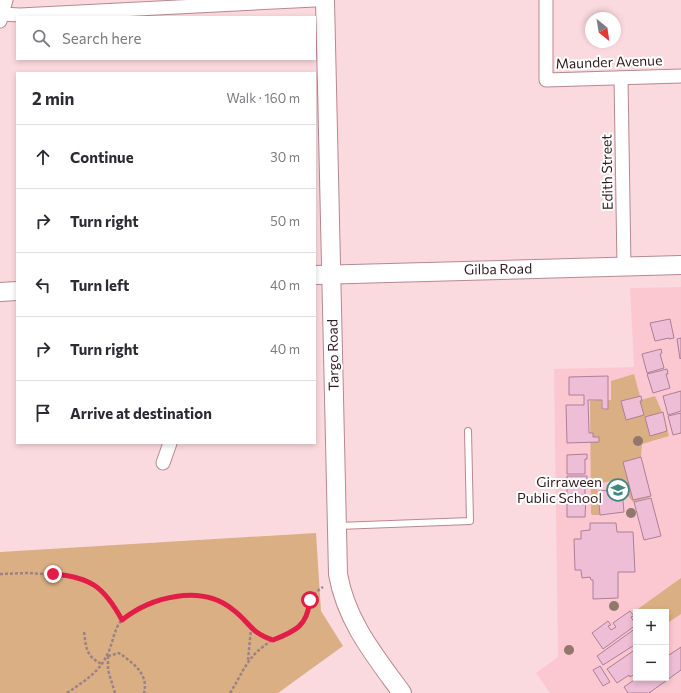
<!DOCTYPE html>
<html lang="en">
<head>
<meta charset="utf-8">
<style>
	:root { --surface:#fff; --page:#f7f7f7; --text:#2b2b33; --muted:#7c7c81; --line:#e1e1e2 }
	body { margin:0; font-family:Commissioner,sans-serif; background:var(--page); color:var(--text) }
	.controls { position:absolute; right:12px; bottom:12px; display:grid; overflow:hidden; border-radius:0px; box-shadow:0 2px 6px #0003 }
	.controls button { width:36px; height:36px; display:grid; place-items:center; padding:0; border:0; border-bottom:1px solid var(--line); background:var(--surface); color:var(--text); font:20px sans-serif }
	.compass { position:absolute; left:585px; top:12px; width:36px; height:36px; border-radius:50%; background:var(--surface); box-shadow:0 2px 6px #0003; rotate:150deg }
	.stop { position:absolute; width:12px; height:12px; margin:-9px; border:3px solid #e11d48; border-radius:50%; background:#fff }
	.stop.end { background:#e11d48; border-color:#fff; box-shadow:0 1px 4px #0008 }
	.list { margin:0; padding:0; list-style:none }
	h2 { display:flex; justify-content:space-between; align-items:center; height:52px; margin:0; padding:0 16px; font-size:17px }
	h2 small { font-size:13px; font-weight:400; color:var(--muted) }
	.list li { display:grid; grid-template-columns:26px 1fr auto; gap:12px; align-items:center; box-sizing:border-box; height:64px; padding:0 16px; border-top:1px solid var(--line) }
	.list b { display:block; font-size:15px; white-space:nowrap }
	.list em { font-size:13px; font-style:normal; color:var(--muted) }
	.icon { flex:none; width:22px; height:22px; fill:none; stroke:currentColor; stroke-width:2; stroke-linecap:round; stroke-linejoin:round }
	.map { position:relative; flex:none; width:681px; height:693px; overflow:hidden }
	.search { position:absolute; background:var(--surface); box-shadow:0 2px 6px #0003; left:16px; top:16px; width:300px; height:44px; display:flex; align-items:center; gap:10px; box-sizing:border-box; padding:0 14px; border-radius:0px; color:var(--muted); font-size:15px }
	.panel { position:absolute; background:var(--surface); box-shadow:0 2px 6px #0003; left:16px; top:72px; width:300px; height:372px; border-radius:0px }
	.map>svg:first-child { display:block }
	.built { fill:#fbc8d1; fill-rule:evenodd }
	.green { fill:#daaf83 }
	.building { fill:#eebed6; stroke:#ac7f96 }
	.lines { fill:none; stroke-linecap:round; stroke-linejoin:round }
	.lane-casing { stroke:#b98790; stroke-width:8 }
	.street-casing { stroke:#b98790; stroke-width:15 }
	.secondary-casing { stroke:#b98790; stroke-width:20 }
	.path { stroke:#9c8286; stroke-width:2.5; stroke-dasharray:3 2; stroke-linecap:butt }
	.lane { stroke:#fff; stroke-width:6 }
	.street { stroke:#fff; stroke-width:13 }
	.secondary { stroke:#fff; stroke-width:18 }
	.tree { fill:#92786c }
	.route { stroke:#e11d48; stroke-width:5 }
	.labels { text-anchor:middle; stroke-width:4; stroke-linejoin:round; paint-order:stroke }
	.street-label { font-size:14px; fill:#301c20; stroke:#fff }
	.poi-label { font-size:14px; fill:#301c20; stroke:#fff; text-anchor:end }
</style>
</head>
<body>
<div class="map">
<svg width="681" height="693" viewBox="0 0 681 693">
	<rect width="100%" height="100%" fill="#fbdadf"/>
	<!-- built -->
	<path class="built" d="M681 287V693H550L536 673 558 657 554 369 634 367 630 288ZM636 612H666V678H636Z"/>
	<!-- green -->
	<g class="green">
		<path d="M634 374 641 400 655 396 662 412 669 436 642 444 641 457 650 497 633 502 624 491 610 481 603 483 597 490 600 515H592L591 513 590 401 601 400 602 410 608 409V400H611V381Z"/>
		<path d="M316 533 321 611 343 646 278 693H0V552Z"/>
		<path d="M681 578V614L666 624V612L635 611Z"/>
	</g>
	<!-- building -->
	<g class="building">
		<path d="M670 319 674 338 669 339V338L655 341 650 323Z"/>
		<path d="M681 338V358L680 359 677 339Z"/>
		<path d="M661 349 662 353 660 354 664 368 647 373 642 354Z"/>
		<path d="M667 369 668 374H666L670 388 653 393 647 374Z"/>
		<path d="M608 376V409H602V400H588L589 433H593V437H599V442L567 443 566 405H584V395H569V377Z"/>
		<path d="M681 391V411L668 415 663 396Z"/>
		<path d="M641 396 642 401H640L644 415 626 420 621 401Z"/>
		<path d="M663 412 667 431 650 436 645 417Z"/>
		<path d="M681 413V433L673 435 668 416Z"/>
		<path d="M587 454V459H585V474H567V455Z"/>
		<path d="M641 457 651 496 633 500 623 462Z"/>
		<path d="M567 476H587V480H585V495L567 496Z"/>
		<path d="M622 489 624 512 600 515 598 491Z"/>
		<path d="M586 497 585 517H567V498Z"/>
		<path d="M651 498 661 536 644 540 634 502Z"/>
		<path d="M590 523H616L617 532H633L635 572H618V598L593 599V580H591L590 577 582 578 581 570H575L574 539H581V531L590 530Z"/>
		<path d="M630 611 634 616 631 617 636 625 603 649 592 633 608 621 611 625 608 626 611 630 616 627 613 623Z"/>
		<path d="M636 628V644L603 665 597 656Z"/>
		<path d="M681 647V670L649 693H628L624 687 637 678H666V657Z"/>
		<path d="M636 649 635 674 630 677 629 675 617 683 607 669Z"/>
		<path d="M600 666 610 682 603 686 593 670Z"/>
	</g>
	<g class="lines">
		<!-- lane casing -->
		<g class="lane-casing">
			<path id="lane" d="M338 526 470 521 468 431"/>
		</g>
		<!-- street casing -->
		<g class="street-casing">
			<g id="street">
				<path d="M546 0V80L681 76"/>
				<path d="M2 14 20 15 315 0"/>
				<path d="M0 21 6 0"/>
				<path d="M621 78 624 266"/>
				<path d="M163 463 170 443"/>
			</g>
		</g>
		<!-- secondary casing -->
		<g class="secondary-casing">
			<g id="secondary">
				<path d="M325 0 338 574C346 621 375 656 402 693"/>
				<path d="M315 275 681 265"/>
				<path d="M0 292 17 291"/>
			</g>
		</g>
		<!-- path -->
		<g class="path">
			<path d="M0 574 28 573 75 576 94 585 111 600 121 620"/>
			<path d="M84 632C86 647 86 657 102 664"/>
			<path d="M108 656 119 653C133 663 149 674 144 693"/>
			<path d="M108 656V670L115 693"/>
			<path d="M248 660 251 629"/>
			<path d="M67 693C83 682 100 672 108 653 113 643 114 628 122 620 139 601 188 591 211 597 223 601 235 611 244 620 247 623 250 628 254 631 259 636 266 638 273 639"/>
			<path d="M230 693C240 678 245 662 259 650 264 646 269 642 274 639 286 633 298 631 305 620 315 606 304 599 323 587"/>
		</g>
		<!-- lane -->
		<use href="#lane" class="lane"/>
		<!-- street -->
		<use href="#street" class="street"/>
		<!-- secondary -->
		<use href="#secondary" class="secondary"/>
	</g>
	<!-- trees -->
	<g class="tree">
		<circle cx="638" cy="441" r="5"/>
		<circle cx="631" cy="513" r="5"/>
		<circle cx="614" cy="606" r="5"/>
		<circle cx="569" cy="650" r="5"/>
	</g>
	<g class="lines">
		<!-- route -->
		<path class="route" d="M53 574C91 577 104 587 122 620 151 597 200 584 232 609 250 622 249 632 273 640 296 631 307 626 310 600"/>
	</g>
	<!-- icons -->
	<defs>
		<g id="school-ring" transform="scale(1.15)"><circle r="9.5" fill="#fff" stroke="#418881" stroke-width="1.5"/><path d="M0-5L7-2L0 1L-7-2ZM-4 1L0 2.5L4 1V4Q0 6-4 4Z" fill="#418881"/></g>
	</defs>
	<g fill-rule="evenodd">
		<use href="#school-ring" x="618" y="490"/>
	</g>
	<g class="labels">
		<!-- street labels -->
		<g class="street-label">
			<text transform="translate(609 62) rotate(-2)" y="5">Maunder Avenue</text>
			<text transform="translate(607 172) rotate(-91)" y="5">Edith Street</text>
			<text transform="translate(498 269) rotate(-1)" y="5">Gilba Road</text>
			<text transform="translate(333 355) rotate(-91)" y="5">Targo Road</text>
		</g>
		<!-- poi labels -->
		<g class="poi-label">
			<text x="602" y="487">Girraween<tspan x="602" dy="16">Public School</tspan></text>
		</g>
	</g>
</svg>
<div class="controls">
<button>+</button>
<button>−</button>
</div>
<svg class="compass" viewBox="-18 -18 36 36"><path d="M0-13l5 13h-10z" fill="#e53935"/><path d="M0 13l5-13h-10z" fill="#7c7c81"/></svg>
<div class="stop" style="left:310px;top:600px"></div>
<div class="stop end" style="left:53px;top:574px"></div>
<div class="search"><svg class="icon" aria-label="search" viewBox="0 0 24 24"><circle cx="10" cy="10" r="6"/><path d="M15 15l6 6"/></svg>Search here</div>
<section class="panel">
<h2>2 min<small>Walk · 160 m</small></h2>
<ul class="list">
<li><svg class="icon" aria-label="ahead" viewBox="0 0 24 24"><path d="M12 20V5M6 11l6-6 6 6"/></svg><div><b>Continue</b></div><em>30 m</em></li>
<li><svg class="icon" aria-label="right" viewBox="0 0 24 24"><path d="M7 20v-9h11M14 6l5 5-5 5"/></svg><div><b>Turn right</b></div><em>50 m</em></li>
<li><svg class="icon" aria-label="left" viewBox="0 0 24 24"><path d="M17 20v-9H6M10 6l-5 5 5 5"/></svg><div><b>Turn left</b></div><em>40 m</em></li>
<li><svg class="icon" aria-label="right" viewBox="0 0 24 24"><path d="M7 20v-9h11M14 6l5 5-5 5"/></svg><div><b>Turn right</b></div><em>40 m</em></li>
<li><svg class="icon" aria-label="arrive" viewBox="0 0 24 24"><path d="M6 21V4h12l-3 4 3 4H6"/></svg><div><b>Arrive at destination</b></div></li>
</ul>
</section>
</div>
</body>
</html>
